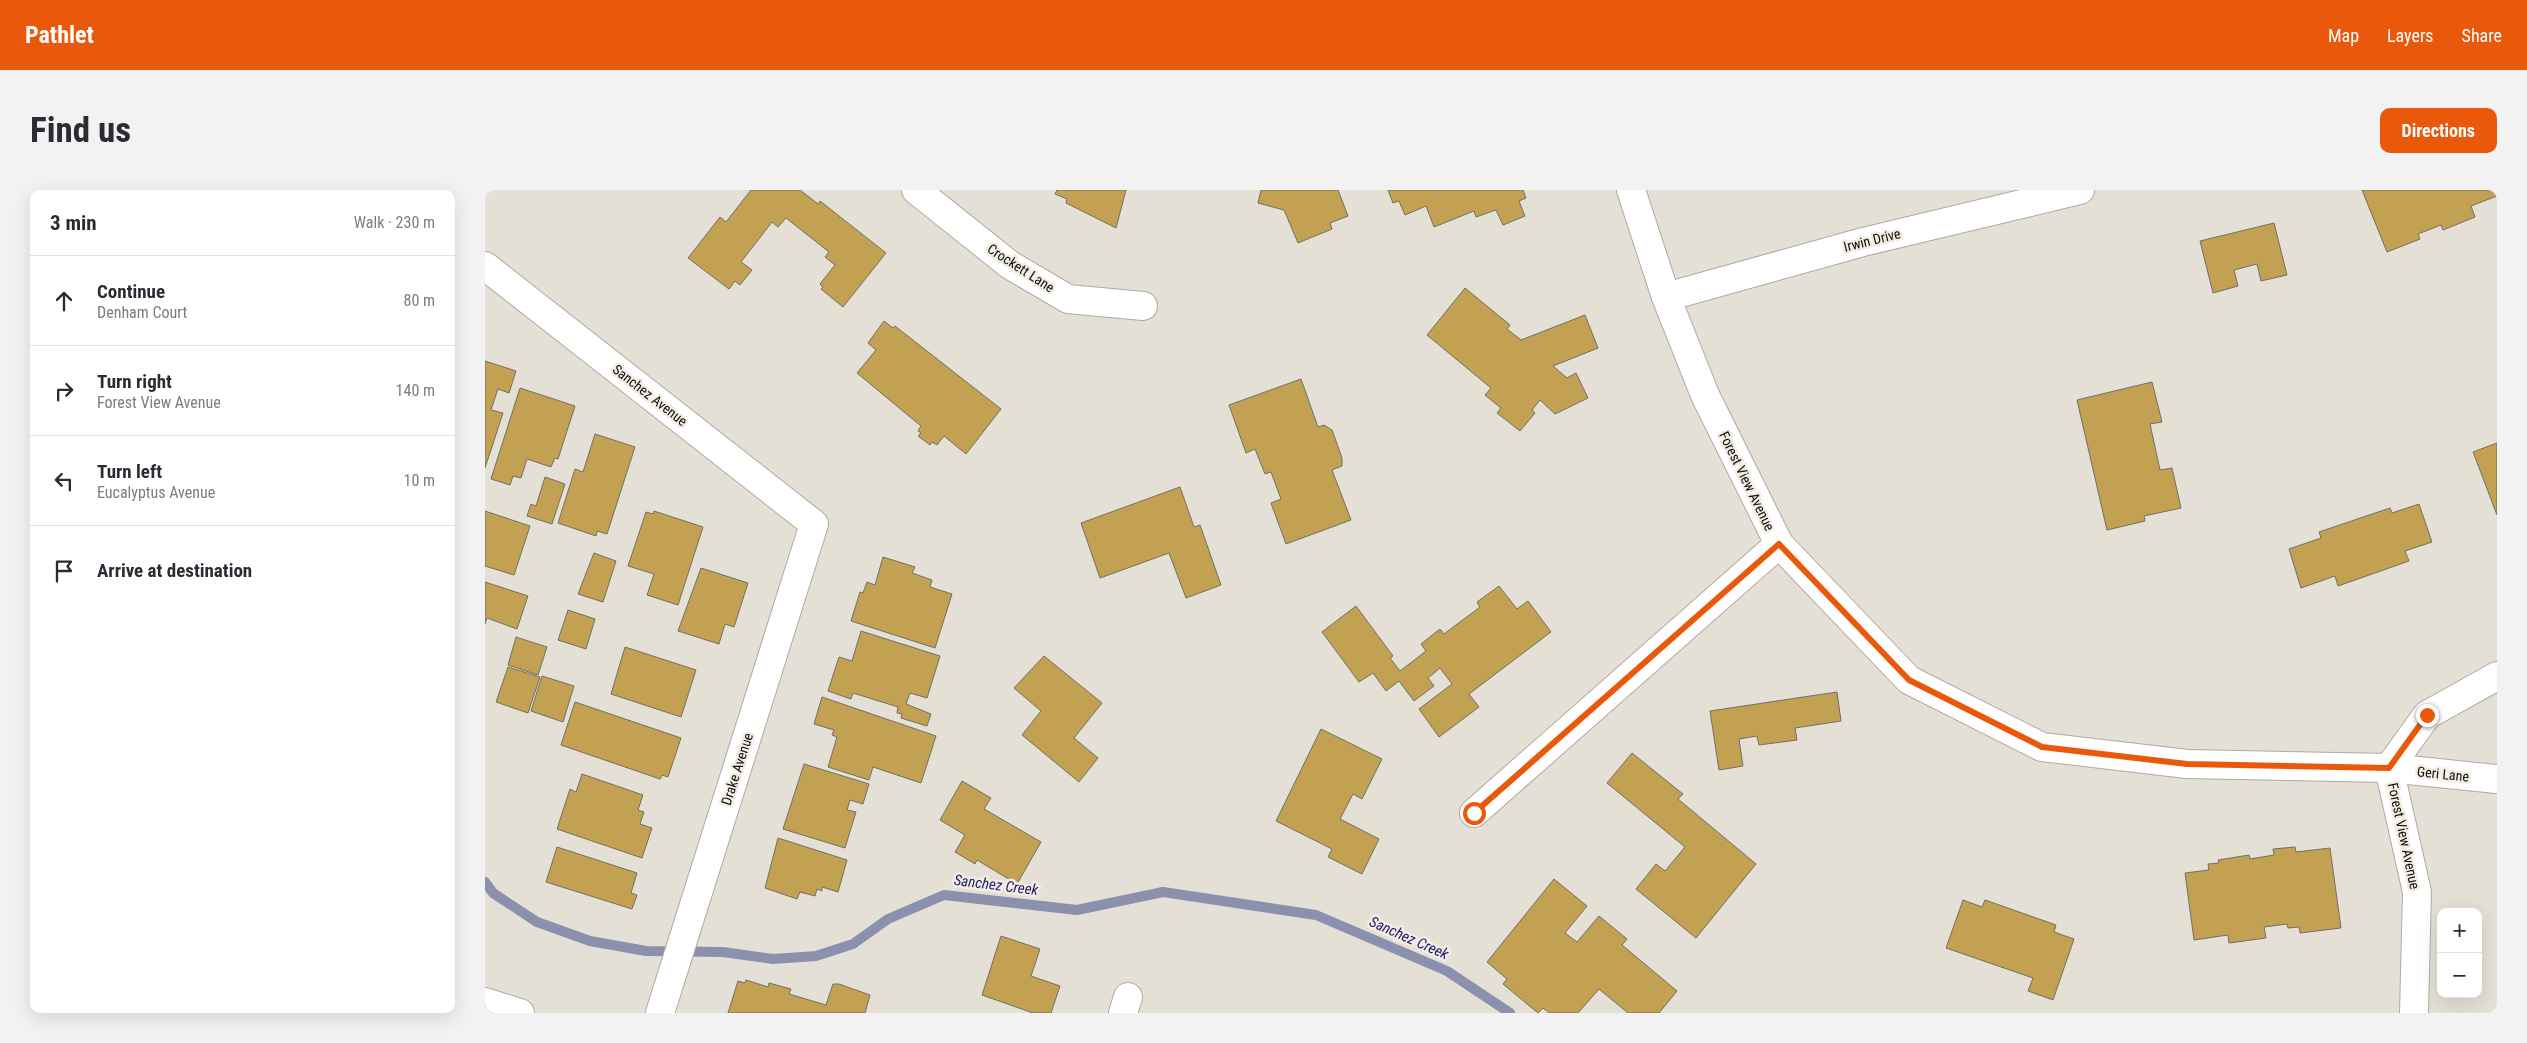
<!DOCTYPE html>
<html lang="en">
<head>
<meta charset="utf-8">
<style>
	:root { --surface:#fff; --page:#f2f2f3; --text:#2b2b33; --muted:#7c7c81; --line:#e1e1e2; --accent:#ea580c }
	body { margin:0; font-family:"Roboto Condensed",sans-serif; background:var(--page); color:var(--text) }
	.controls { position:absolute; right:15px; bottom:15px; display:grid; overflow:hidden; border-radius:10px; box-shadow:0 5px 20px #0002 }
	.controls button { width:45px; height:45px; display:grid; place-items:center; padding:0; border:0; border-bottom:1px solid var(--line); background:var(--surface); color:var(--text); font:25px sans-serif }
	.stop { position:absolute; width:15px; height:15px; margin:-11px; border:4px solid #ea580c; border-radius:50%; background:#fff }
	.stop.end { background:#ea580c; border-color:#fff; box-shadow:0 1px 5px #0008 }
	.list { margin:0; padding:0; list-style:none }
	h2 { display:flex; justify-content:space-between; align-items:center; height:65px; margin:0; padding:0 20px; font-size:21px }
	h2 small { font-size:16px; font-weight:400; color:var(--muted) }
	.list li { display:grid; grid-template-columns:32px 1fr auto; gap:15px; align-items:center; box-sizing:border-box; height:90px; padding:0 20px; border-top:1px solid var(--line) }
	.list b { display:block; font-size:19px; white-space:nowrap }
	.list p { margin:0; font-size:16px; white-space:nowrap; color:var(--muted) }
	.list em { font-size:16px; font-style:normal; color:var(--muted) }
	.icon { flex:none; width:28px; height:28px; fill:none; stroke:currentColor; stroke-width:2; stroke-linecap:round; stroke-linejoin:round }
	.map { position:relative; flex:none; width:2012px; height:823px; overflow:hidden; border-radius:10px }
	header { display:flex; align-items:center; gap:30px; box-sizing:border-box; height:70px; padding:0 25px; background:var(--accent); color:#fff }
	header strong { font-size:24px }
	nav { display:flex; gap:28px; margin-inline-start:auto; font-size:18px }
	.intro { display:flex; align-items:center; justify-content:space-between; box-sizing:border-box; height:120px; padding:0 30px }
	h1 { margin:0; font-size:35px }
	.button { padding:12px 22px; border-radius:10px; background:var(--accent); color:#fff; font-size:18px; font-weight:700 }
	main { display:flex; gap:30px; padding:0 30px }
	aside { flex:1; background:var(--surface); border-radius:10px; box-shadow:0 5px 20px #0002 }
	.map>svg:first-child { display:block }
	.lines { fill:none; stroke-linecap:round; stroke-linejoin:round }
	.stream { stroke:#8b90ae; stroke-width:10 }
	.building { fill:#c2a252; stroke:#736e65 }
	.street-casing { stroke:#aeaaa0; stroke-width:30 }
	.street { stroke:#fff; stroke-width:28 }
	.route { stroke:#ea580c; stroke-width:6 }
	.labels { text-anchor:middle; stroke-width:5; stroke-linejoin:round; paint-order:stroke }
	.street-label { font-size:14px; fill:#110f0c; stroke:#f2eee3 }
	.water-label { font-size:15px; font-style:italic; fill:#20196c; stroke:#f2eee3 }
</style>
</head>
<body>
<header>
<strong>Pathlet</strong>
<nav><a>Map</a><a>Layers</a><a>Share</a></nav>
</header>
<div class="intro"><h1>Find us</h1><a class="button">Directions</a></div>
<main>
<aside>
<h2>3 min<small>Walk · 230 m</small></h2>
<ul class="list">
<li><svg class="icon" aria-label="ahead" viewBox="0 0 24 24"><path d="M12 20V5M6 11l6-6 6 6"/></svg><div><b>Continue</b><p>Denham Court</p></div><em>80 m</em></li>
<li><svg class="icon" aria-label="right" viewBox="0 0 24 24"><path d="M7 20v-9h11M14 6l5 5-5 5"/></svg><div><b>Turn right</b><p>Forest View Avenue</p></div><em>140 m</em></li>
<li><svg class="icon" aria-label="left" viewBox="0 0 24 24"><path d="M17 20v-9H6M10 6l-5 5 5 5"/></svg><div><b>Turn left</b><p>Eucalyptus Avenue</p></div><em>10 m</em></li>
<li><svg class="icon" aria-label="arrive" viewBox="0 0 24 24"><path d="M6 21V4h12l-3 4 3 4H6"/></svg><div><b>Arrive at destination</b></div></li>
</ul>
</aside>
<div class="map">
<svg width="2012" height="823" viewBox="0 0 2012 823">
	<rect width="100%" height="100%" fill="#e5e0d6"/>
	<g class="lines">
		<!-- stream -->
		<path class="stream" d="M0 692 8 703 52 732 105 751 161 761 238 762 288 769 331 766 368 754 403 729 459 705 592 720 678 702 831 725 962 781 1025 823"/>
	</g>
	<!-- building -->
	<g class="building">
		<path d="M266 0H315L333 14 335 11 401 63 358 117 336 99 338 97 335 94 350 75 340 67 344 62 301 28 293 37 287 32 256 72 267 80 255 95 250 91 244 99 203 68 235 27 241 32Z"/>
		<path d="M572 0H641L631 38 581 13 582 9 570 4Z"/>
		<path d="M776 0H853L863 26 845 33 847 39 813 53 799 20 773 13Z"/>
		<path d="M903 0H1038L1041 8 1034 11 1040 26 1018 35 1011 20 991 27 989 21 949 37 941 16 920 25 914 11 908 13Z"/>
		<path d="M1877 0H2012V6L1986 16 1990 27 1958 40 1956 35 1933 44 1935 49 1902 62Z"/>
		<path d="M1789 33 1802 85 1776 91 1772 74 1749 80 1753 96 1728 103 1715 51Z"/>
		<path d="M980 98 1025 135 1022 139 1036 150 1100 125 1113 158 1068 176 1082 188 1091 183 1103 208 1070 224 1055 210 1047 220 1050 223 1035 241 1012 223 1016 218 1000 205 1006 198 942 145Z"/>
		<path d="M399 131 408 138 410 136 516 219 481 264 459 246 452 255 447 252 445 255 433 246 436 243 433 241 436 236 372 183 391 160 383 153Z"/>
		<path d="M0 171 31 181 24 203 13 199 6 220 18 223 0 278Z"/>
		<path d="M816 189 833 237 839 235 847 240 857 268V276L847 280 866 330 801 354 786 313 796 309 786 282 780 284 770 259 761 263 744 215Z"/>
		<path d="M1667 192 1677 232 1665 234 1675 280 1687 278 1696 318 1659 326 1660 331 1622 340 1592 210Z"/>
		<path d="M35 198 90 216 73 269 70 268 66 277 42 269 36 288 28 286 25 295 6 289Z"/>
		<path d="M110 244 150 257 122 344 112 341 111 346 73 333 90 279 98 282Z"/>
		<path d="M2012 253V325L1988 262Z"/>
		<path d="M60 287 80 294 67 334 42 326 46 314 51 316Z"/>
		<path d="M695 297 709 337 715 335 736 395 701 408 684 363 615 388 596 333Z"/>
		<path d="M1934 314 1947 352 1920 361 1924 371 1853 396 1850 386 1816 398 1804 359 1836 348 1834 342 1905 318 1907 323Z"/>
		<path d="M0 321 45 336 29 385 0 376Z"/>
		<path d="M169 321 218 337 193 415 162 405 169 384 143 376 161 322 168 324Z"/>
		<path d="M109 363 131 371 118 412 93 404Z"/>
		<path d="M398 367 430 377 427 383 447 390 445 397 467 404 450 458 366 431 375 402 378 403 382 392 390 395Z"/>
		<path d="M216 378 263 393 249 437 240 434 234 454 193 441Z"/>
		<path d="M0 392 43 406 32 439 2 428 0 434Z"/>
		<path d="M1014 396 1032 419 1043 411 1066 442 984 504 994 517 954 547 934 519 967 494 955 478 943 488 949 496 929 511 914 491 901 501 888 483 874 492 837 442 871 416 908 466 905 468 915 481 941 461 936 454 955 439 959 444 995 417 992 412Z"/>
		<path d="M83 420 110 429 101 459 73 450Z"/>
		<path d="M376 441 455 466 442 508 425 503 421 514 446 524 442 536 416 528 417 524 412 523 413 517 368 503 366 509 343 501 354 467 367 471Z"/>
		<path d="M31 447 62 457 53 485 23 475Z"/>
		<path d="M140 457 211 480 196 527 126 504Z"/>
		<path d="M559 466 617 513 589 548 613 568 594 592 537 545 556 521 529 498Z"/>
		<path d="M23 477 55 487 43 523 11 512Z"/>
		<path d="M57 486 89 496 78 532 46 521Z"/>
		<path d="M1352 502 1356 531 1310 538 1312 550 1274 555 1272 546 1254 549 1258 576 1234 580 1225 521Z"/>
		<path d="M337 507 451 546 436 593 388 577 384 590 343 577 352 547 347 545 349 540 329 534Z"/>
		<path d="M90 512 196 548 183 587 177 585 175 589 76 555Z"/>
		<path d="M836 539 897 569 877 609 868 604 855 629 894 649 877 684 843 667 847 659 791 631Z"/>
		<path d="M1147 563 1198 604 1193 609 1271 674 1211 748 1151 699 1171 674 1180 681 1200 657 1122 593Z"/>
		<path d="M319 574 384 594 378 614 365 610 362 620 371 622 360 658 298 639Z"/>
		<path d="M97 584 158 605 153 620 159 622 155 634 167 638 157 668 72 639 85 599 91 602Z"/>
		<path d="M477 591 506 608 499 619 556 652 532 694 492 670 490 674 470 662 480 645 455 630Z"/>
		<path d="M293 648 362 670 353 702 337 697V701L332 699 330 706 315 702 312 709 280 698Z"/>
		<path d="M72 657 152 683 146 703 152 705 147 719 61 692Z"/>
		<path d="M1810 657 1811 662 1845 658 1856 738 1815 743 1814 737 1803 738 1802 734 1779 737 1781 748 1744 753 1743 745 1709 750 1700 683 1724 680 1723 674 1734 673 1733 670 1764 665 1765 669 1789 665 1788 659Z"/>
		<path d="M1069 689 1102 716 1080 743 1092 752 1114 726 1142 749 1137 755 1192 801 1174 823H1143L1114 799 1093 823H1064L1058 818 1053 823 1018 794 1022 789 1002 772Z"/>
		<path d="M1478 710 1497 717 1500 710 1571 735 1569 742 1589 749 1568 810 1543 801 1548 788 1461 758Z"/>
		<path d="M516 746 555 759 546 786 575 796 566 823H548L497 805Z"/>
		<path d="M261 790 283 797 284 793 306 799 304 804 341 815 348 794H354L385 805 380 823H243L253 791 260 793Z"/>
	</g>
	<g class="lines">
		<!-- street casing -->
		<g class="street-casing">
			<g id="street">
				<path d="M431 0 525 75 583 109 658 116"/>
				<path d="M1146 0 1181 107 1220 205 1294 354 1424 490 1557 557 1702 574 1904 578 2012 589"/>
				<path d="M0 76 329 334 175 823"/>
				<path d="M1181 107 1378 52 1595 0"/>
				<path d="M1904 578 1932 702 1929 823"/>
				<path d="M1904 578 1942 525 2012 486"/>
				<path d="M989 623 1294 354"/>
				<path d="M0 812 35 823"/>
				<path d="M638 823 643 807"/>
			</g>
		</g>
		<!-- street -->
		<use href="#street" class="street"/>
	</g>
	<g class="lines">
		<!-- route -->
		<path class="route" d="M989 623 1294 354 1424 490 1557 557 1702 574 1904 578 1942 525"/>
	</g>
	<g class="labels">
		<!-- street labels -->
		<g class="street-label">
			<text transform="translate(1387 50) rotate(-14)" y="5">Irwin Drive</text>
			<text transform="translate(536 78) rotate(33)" y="5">Crockett Lane</text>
			<text transform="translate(165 205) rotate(38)" y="5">Sanchez Avenue</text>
			<text transform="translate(1262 291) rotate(64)" y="5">Forest View Avenue</text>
			<text transform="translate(252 579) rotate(-72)" y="5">Drake Avenue</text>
			<text transform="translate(1958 584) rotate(6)" y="5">Geri Lane</text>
			<text transform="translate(1919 646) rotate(78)" y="5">Forest View Avenue</text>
		</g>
		<!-- water labels -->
		<g class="water-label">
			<text transform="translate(511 695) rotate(7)" y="5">Sanchez Creek</text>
			<text transform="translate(924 748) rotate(24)" y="5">Sanchez Creek</text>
		</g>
	</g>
</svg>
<div class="controls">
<button>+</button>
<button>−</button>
</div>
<div class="stop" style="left:989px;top:623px"></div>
<div class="stop end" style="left:1942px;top:525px"></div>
</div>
</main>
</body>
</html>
